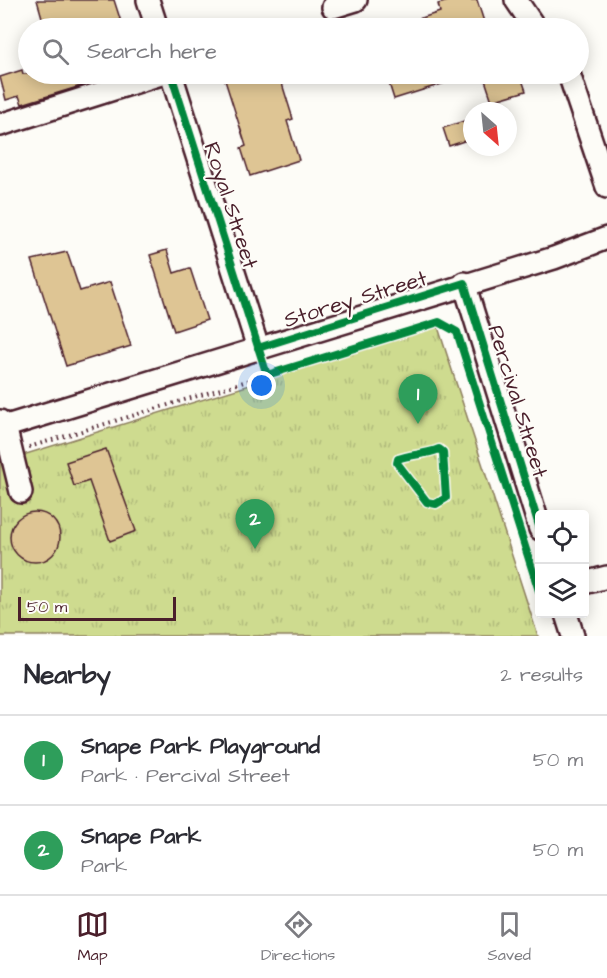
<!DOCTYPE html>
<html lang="en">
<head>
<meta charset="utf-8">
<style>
	:root { --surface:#fff; --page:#f7f7f7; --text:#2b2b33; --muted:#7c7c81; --line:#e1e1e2; --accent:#4a1f2b }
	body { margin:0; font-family:"Architects Daughter",sans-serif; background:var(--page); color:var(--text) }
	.controls { position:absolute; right:18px; bottom:18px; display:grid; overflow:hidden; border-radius:6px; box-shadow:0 3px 15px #0003 }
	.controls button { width:54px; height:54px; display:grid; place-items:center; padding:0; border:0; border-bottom:2px solid var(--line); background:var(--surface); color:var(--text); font:30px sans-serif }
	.compass { position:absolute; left:463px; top:102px; width:54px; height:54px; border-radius:50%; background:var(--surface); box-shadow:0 3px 15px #0003; rotate:153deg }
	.scale { position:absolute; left:18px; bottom:15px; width:158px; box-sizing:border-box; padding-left:6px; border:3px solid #4a1f2b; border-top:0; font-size:16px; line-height:21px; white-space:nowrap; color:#4a1f2b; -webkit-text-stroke:4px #fdfcf7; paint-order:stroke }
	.you { position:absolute; left:262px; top:386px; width:21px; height:21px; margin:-15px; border:4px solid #fff; border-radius:50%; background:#1a73e8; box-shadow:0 0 0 9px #1a73e833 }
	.badge { display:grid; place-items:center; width:39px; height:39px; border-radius:50%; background:var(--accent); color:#fff; font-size:20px; font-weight:700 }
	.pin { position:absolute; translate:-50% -50px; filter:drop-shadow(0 2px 3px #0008) }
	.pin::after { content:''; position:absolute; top:32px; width:21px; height:18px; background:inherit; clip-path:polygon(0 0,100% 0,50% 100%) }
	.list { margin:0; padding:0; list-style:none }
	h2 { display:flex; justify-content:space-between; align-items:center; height:78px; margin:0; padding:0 24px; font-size:26px }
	h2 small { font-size:20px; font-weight:400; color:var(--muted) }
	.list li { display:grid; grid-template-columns:39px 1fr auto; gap:18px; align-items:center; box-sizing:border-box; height:90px; padding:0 24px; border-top:2px solid var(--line) }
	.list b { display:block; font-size:22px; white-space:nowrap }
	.list p { margin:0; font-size:20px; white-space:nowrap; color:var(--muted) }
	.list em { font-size:20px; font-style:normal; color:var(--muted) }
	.icon { flex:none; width:33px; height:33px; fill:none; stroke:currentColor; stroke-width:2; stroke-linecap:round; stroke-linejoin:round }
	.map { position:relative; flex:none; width:607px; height:636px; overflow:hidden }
	.search { position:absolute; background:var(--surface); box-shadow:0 3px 15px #0003; left:18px; right:18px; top:18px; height:66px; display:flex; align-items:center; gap:15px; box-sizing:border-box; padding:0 21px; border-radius:33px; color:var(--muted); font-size:22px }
	.sheet { height:258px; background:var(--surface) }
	nav { display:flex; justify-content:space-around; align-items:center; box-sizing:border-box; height:84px; border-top:2px solid var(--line); background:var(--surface); font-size:16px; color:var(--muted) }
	nav a { display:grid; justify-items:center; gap:3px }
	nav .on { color:var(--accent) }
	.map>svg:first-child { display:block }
	.park { fill:url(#park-tufts); stroke:#8c7d5d; stroke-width:1.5 }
	.building { fill:#dec594; stroke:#4a1f2b; stroke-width:1.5 }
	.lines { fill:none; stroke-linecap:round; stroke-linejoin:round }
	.minor-casing { stroke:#4a1f2b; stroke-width:26 }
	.path { stroke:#4a1f2b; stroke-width:4; stroke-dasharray:1.5 4.5; stroke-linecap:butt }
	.minor { stroke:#fdfcf7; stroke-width:21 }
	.cycleway-casing { stroke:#fdfcf7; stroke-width:11 }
	.cycleway { stroke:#00873e; stroke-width:8 }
	.labels { text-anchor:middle; stroke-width:4.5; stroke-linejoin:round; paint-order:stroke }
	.street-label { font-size:22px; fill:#4a1f2b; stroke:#fdfcf7 }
</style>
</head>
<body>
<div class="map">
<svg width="607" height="636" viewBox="0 0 607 636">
	<defs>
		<pattern id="park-tufts" width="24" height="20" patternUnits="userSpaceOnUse" patternTransform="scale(1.5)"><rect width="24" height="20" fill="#cedb8f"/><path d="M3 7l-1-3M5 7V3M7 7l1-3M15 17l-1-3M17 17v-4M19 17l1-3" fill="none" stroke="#b2bc7c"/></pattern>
	</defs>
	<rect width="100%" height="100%" fill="#fdfcf7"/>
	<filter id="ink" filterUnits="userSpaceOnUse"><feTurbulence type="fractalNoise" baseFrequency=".0167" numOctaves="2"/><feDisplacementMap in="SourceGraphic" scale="12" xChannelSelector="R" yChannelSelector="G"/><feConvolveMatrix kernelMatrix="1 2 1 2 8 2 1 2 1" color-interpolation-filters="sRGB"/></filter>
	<g filter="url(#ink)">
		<!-- park -->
		<path class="park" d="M438 327 538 636H0V462Z"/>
		<!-- building -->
		<g class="building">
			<path d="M37 0H114L123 28H45Z"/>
			<path d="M452 0H477L486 28H401L400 25 440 12 438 4Z"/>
			<path d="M22 70 23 74H120L22 104 19 96 6 100 0 77Z"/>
			<path d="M223 74H279L293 119 287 121 299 160 250 176 241 148 246 146Z"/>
			<path d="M386 74H463L464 77 394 99Z"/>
			<path d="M483 74H520L526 91 492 101Z"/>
			<path d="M464 121 470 139 449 146 443 128Z"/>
			<path d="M167 250 174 273 190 268 207 320 174 331 150 255Z"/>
			<path d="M67 252 80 291 110 282 131 346 66 366 32 260Z"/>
			<path d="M106 449 136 531 110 541 89 481 74 486 66 462Z"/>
			<circle cx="35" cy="537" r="25"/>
		</g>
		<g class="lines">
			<!-- minor casing -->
			<g class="minor-casing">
				<g id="minor">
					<path d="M148 0 157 28"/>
					<path d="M516 0 535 28"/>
					<path d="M333 7 356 0"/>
					<path d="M171 74 258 348"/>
					<path d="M569 74 607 187"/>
					<path d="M0 125 161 74"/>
					<path d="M464 283 540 529"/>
					<path d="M0 421 5 426 21 492"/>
					<path d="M0 428 554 258 607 238"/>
					<path d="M584 583 607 577"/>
					<path d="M566 614 573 636"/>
				</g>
			</g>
			<!-- path -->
			<g class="path">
				<path d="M288 28 317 18"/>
				<path d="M29 447 267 375"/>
			</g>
			<!-- minor -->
			<use href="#minor" class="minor"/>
			<!-- cycleway casing -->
			<g class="cycleway-casing">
				<g id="cycleway">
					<path d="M171 74 267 375 439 322 457 332 540 594"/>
					<path d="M258 348 464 283 540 529"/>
					<path d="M439 449 443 452 446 498 436 504 427 502 397 463 398 459C411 454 425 455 439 449Z"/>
				</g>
			</g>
			<!-- cycleway -->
			<use href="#cycleway" class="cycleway"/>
		</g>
	</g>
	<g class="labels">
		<!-- street labels -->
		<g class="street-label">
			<text transform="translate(232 205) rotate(72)" y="8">Royal Street</text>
			<text transform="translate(355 298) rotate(-17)" y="8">Storey Street</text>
			<text transform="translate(519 401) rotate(73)" y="8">Percival Street</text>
		</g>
	</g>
</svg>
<div class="controls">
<button><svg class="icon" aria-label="locate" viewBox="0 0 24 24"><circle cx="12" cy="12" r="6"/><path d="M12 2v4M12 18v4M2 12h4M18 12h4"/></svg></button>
<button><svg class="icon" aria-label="layers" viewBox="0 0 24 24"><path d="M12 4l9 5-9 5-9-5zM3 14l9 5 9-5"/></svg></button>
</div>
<svg class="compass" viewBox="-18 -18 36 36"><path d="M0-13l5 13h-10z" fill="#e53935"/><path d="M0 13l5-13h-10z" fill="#7c7c81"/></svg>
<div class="scale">50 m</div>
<div class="you"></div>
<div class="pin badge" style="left:418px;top:424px;background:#2e9e5b">1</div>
<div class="pin badge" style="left:255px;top:549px;background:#2e9e5b">2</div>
<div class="search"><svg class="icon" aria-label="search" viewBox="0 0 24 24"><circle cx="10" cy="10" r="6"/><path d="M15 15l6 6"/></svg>Search here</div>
</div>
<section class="sheet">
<h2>Nearby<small>2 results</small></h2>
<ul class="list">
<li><span class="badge" style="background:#2e9e5b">1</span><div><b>Snape Park Playground</b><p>Park · Percival Street</p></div><em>50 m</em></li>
<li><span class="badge" style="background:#2e9e5b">2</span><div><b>Snape Park</b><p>Park</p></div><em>50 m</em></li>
</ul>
</section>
<nav>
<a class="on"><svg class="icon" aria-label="map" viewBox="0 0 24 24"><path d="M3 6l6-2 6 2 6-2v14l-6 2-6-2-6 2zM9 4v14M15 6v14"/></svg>Map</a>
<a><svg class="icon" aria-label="directions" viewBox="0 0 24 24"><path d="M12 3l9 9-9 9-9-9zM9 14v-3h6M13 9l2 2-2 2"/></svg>Directions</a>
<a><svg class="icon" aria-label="saved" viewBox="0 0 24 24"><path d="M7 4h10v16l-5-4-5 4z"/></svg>Saved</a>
</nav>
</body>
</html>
